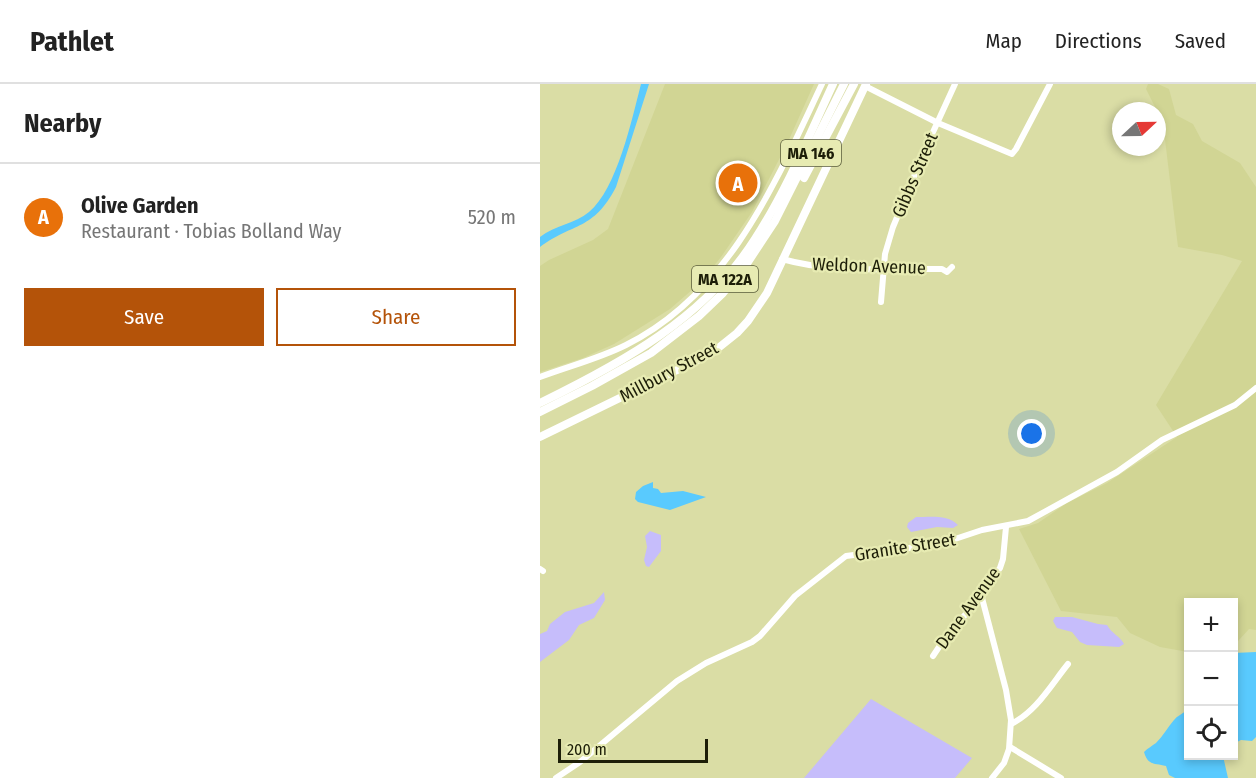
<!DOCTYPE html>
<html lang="en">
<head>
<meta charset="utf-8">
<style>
	:root { --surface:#fff; --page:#f2f2f2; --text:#222; --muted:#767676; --line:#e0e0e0; --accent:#b45309 }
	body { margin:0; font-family:"Fira Sans Condensed",sans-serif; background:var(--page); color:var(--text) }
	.controls { position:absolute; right:18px; bottom:18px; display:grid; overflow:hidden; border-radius:0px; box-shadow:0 3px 9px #0003 }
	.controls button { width:54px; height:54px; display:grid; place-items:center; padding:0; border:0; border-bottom:2px solid var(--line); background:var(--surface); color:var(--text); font:30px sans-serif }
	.compass { position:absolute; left:572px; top:18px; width:54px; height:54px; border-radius:50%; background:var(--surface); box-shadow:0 3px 9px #0003; rotate:68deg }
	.scale { position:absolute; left:18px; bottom:15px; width:150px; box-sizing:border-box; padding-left:6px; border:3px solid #1d1e08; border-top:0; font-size:16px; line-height:21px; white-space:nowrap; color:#1d1e08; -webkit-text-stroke:4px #e7ebb2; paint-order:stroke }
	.you { position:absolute; left:492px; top:350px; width:21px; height:21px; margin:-15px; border:4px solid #fff; border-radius:50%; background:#1a73e8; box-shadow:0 0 0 9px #1a73e833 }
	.badge { display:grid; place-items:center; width:39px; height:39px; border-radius:50%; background:var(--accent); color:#fff; font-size:20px; font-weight:700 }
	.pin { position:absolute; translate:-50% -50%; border:3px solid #fff; box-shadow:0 2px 6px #0006 }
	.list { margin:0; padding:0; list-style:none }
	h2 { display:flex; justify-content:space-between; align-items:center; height:78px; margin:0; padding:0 24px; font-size:26px }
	h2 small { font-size:20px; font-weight:400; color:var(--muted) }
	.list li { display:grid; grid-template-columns:39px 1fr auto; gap:18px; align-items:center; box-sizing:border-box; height:108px; padding:0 24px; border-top:2px solid var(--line) }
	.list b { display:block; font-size:22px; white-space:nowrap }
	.list p { margin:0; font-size:20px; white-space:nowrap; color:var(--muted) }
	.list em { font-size:20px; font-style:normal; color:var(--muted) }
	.actions { display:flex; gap:12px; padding:18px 24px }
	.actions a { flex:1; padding:14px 0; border:2px solid var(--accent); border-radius:0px; text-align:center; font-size:21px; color:var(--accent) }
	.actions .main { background:var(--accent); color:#fff }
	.icon { flex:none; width:33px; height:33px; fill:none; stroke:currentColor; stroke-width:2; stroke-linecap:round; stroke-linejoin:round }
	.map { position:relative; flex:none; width:716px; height:694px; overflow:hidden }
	header { display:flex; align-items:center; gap:36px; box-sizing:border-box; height:84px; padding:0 30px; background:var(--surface); border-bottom:2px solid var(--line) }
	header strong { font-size:28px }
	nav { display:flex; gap:33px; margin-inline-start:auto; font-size:21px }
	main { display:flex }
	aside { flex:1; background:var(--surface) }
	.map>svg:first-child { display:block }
	.built { fill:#d1d594 }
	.green { fill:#c6bdfb }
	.water { fill:#59cafe }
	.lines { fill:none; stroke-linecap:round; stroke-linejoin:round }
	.minor { stroke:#fff; stroke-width:6 }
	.major { stroke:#fff; stroke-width:8 }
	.highway { stroke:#fff; stroke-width:8 }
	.labels { text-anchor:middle; stroke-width:4.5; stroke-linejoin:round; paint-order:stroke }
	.shield { fill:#e7ebb2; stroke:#5a5c3b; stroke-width:1.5 }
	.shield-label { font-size:16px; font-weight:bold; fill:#1d1e08 }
	.street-label { font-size:18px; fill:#1d1e08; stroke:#e7ebb2 }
</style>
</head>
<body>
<header>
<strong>Pathlet</strong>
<nav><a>Map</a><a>Directions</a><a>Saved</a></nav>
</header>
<main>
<aside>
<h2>Nearby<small></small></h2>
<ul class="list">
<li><span class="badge" style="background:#e8710a">A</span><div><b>Olive Garden</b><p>Restaurant · Tobias Bolland Way</p></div><em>520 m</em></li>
</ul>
<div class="actions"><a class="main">Save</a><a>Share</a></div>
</aside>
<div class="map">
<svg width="716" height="694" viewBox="0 0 716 694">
	<rect width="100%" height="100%" fill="#dadda5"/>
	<!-- built -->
	<g class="built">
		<path d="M125 0H274L247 60 212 128 181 173 160 199 130 225 74 260 43 274 0 288V182L9 176 53 156 68 145Z"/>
		<path d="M608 0H618L629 5 636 31 653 40 662 57 700 79 716 103V546L709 545 698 557 694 559V518H648V568L620 563 590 549 577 533 521 527 479 445 498 439 527 419 567 399 637 353 616 321 702 177 682 171 638 163 623 39 606 5Z"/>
	</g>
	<!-- green -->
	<g class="green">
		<path d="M376 433C389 433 408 430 418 441L413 444 397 443 371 448 367 443 368 439Z"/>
		<path d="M110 447 121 451V467L109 483 106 482 104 476 107 463 105 452Z"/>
		<path d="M64 508 65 516 54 534 39 541 29 556 0 578V550L7 547 10 540 25 528 54 519Z"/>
		<path d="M515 533H532L558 540 567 541C572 550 580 552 584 560L579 563 547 561 540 558 532 548 517 544 513 537Z"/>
		<path d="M331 615 432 674 415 694H264Z"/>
	</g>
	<!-- water -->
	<g class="water">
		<path d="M101 0H109L76 103C53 147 34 138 0 163V153C15 141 35 140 49 128 77 105 92 35 101 0Z"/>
		<path d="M113 398V404L118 405 121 409 143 407 166 413 130 426 98 418 95 415 96 408 103 402Z"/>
		<path d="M716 568V653L712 657 701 656 695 659 694 657V569Z"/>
		<path d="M646 627H648V672H683L688 694H635L629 691 626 682C615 679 608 682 604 668 608 664 612 662 616 659 623 652 628 643 634 636 637 632 642 630 646 627Z"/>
	</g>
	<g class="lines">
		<!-- minor -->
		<g class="minor">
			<path d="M325 2 398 39 472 70 476 65 510 0"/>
			<path d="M242 175C295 190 348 184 402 185L407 188 412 183"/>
			<path d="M341 218 345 170 353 143 388 59 415 0"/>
			<path d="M0 293C29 282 58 275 86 261 190 209 235 99 282 0"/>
			<path d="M0 485 3 487"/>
			<path d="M444 506 442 514 466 606 471 636 469 665 464 679 452 694"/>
			<path d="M393 572 405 554 431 524 460 484 463 475 466 443"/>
			<path d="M471 640C496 628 511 601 528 580"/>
			<path d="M470 663 521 694"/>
			<path d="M16 694 40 678 137 597 166 579 212 558 220 552 255 512 306 472 400 460 442 446 488 437 577 388 622 356 695 321 716 304"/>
		</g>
		<!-- major -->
		<path class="major" d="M0 353 172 269 197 249 208 237 227 209 326 0"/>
		<!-- highway -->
		<g class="highway">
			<path d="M264 94 314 0"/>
			<path d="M0 319C82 279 165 234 215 155 246 107 269 52 293 0"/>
			<path d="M0 328 52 302 111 269 159 232 183 209 206 181 235 137 304 0"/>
		</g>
	</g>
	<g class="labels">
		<!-- shield labels -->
		<g class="shield">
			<rect x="241" y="56" width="60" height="26" rx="4.5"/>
			<rect x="152" y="182" width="66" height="26" rx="4.5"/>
		</g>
		<g class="shield-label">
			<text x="271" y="75">MA 146</text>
			<text x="185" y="201">MA 122A</text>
		</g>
		<!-- street labels -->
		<g class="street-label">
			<text transform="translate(375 91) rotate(-67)" y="6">Gibbs Street</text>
			<text transform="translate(329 182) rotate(2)" y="6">Weldon Avenue</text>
			<text transform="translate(129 288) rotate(-28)" y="6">Millbury Street</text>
			<text transform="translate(365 463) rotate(-9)" y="6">Granite Street</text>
			<text transform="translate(428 524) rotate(-54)" y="6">Dane Avenue</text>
		</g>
	</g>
</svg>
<div class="controls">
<button>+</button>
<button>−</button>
<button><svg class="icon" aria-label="locate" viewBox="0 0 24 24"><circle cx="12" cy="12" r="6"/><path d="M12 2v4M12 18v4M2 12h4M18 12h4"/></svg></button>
</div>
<svg class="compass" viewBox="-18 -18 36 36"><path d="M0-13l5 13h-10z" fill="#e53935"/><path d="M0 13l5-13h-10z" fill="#767676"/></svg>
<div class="scale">200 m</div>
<div class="you"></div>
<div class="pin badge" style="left:198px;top:99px;background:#e8710a">A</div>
</div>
</main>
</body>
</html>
